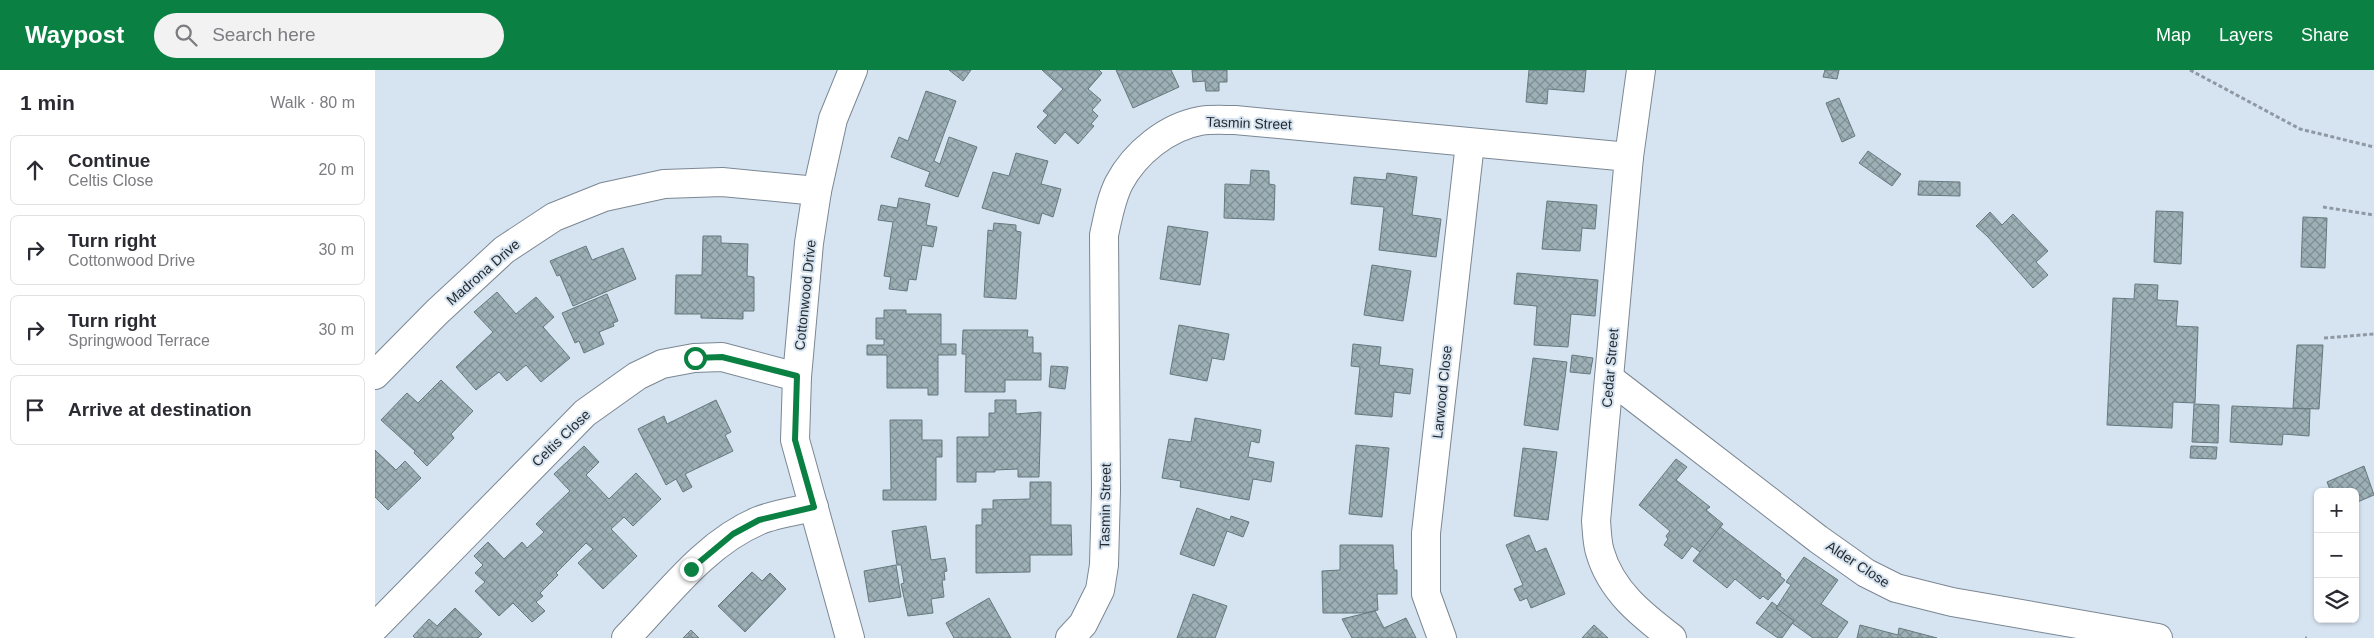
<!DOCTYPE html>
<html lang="en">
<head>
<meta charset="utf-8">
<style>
	:root { --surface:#fff; --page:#f2f2f3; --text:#2b2b33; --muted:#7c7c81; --line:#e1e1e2; --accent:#0b8043 }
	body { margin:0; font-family:Arial,sans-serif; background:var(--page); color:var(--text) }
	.controls { position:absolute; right:15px; bottom:15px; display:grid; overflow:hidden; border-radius:8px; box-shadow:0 1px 4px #0004 }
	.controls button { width:45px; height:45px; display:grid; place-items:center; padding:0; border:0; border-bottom:1px solid var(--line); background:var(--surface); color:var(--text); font:25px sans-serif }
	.stop { position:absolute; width:15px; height:15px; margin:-11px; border:4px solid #0b8043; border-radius:50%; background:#fff }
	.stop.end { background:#0b8043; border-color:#fff; box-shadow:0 1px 5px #0008 }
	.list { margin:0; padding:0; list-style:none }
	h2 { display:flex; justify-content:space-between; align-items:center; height:65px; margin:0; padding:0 20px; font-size:21px }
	h2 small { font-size:16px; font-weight:400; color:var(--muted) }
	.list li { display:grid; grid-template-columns:32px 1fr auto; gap:15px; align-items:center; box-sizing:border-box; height:70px; margin:0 10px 10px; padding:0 10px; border:1px solid var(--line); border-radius:8px }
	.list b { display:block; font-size:19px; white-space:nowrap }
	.list p { margin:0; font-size:16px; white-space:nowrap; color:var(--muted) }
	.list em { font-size:16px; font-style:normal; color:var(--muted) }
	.icon { flex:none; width:28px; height:28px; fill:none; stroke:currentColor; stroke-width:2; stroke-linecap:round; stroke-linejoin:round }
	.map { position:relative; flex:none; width:1999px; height:568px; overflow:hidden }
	header { display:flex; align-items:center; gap:30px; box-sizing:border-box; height:70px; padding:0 25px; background:var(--accent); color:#fff }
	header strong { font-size:24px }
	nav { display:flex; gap:28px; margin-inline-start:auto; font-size:18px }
	.search { width:350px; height:45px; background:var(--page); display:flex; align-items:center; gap:12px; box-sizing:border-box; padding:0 18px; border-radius:28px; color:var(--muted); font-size:19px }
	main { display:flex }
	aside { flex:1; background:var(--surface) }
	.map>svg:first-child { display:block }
	.building { fill:url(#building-cross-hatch); stroke:#66797f }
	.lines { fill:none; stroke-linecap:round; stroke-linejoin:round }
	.minor-casing { stroke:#7b8793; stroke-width:30 }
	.path { stroke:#8f99a3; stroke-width:3; stroke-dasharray:4 2.5; stroke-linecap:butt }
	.minor { stroke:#fff; stroke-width:28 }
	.route { stroke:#0b8043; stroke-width:6 }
	.labels { text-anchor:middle; stroke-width:4; stroke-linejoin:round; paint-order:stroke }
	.street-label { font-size:14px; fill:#262b30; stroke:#d6e4f1 }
</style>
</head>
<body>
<header>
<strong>Waypost</strong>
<div class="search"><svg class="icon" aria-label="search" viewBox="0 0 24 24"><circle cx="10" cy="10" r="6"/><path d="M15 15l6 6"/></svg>Search here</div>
<nav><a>Map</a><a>Layers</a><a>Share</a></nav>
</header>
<main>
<aside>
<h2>1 min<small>Walk · 80 m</small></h2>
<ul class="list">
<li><svg class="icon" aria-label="ahead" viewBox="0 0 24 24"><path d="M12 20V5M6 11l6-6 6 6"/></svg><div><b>Continue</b><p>Celtis Close</p></div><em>20 m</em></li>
<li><svg class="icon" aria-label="right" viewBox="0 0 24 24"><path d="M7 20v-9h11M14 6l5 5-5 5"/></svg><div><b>Turn right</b><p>Cottonwood Drive</p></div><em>30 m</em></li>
<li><svg class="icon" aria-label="right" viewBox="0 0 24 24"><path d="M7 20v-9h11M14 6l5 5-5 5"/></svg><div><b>Turn right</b><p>Springwood Terrace</p></div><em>30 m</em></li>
<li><svg class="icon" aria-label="arrive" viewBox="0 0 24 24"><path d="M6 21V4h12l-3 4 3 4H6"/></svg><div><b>Arrive at destination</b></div></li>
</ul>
</aside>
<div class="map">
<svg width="1999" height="568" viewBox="0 0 1999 568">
	<defs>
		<pattern id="building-cross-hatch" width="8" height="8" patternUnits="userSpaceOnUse" patternTransform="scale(1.25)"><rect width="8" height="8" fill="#9cb0b5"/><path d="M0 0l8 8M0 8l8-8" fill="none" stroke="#7f8f94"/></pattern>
	</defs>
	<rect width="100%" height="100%" fill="#d6e4f1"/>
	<!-- building -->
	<g class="building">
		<path d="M574 0H596L588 11Z"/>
		<path d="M667 0H724L727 3 713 19 726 30 717 40 723 46 716 54 719 56 703 74 690 62 680 74 662 57 673 45 668 41 688 19Z"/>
		<path d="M741 0H796L804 17 758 38Z"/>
		<path d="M817 0H852V12H844V21H831L830 11 818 12Z"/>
		<path d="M1154 0H1211L1209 22 1173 19 1172 34 1151 32Z"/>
		<path d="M1450 0H1464L1462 9 1448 7Z"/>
		<path d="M551 21 581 31 559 91 565 94 574 67 602 77 583 127 550 116 555 102 516 87 524 67 533 71Z"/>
		<path d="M1464 28 1480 66 1467 72 1451 33Z"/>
		<path d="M1493 81 1526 104 1517 116 1484 93Z"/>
		<path d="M641 83 673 91 666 114 686 119 678 147 667 143 664 154 607 138 618 102 634 106Z"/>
		<path d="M876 100 894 101V114L900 115 899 150 849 148 850 114 875 115Z"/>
		<path d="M1012 103 1042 107 1037 145 1066 149 1061 187 1004 180 1009 137 976 134 979 107 1011 110Z"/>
		<path d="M1544 111 1585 112V126L1543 125Z"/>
		<path d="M524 128 555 134 551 155 562 157 558 177 547 175 541 210 534 209 532 221 514 219 516 207 509 206 518 152 503 150 506 135 522 138Z"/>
		<path d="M1172 131 1222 135 1220 159 1207 158 1205 181 1167 179Z"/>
		<path d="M1781 141 1808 142 1806 194 1779 192Z"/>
		<path d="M1615 142 1627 155 1638 144 1673 181 1661 192 1673 205 1658 218 1613 167 1601 156Z"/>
		<path d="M1928 147 1952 148 1950 198 1926 197Z"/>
		<path d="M619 153 641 155V161L646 162 641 229 609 227 613 160 618 161Z"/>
		<path d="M793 156 833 162 825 215 785 209Z"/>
		<path d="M328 166H346V173L373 174 372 206 379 207V241H368V249L326 248V244H300L301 205H327Z"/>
		<path d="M211 176 217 190 248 178 261 209 198 236 185 205 182 206 175 191Z"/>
		<path d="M997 195 1036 201 1028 251 989 245Z"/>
		<path d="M1142 203 1223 210 1220 246 1196 244 1193 277 1159 275 1162 236 1139 234Z"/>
		<path d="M1760 214 1783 215 1782 230 1803 231 1801 256 1823 257 1820 333 1798 332 1797 358 1732 355 1738 228 1759 229Z"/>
		<path d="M122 222 141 244 161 227 179 247 168 257 195 288 166 312 151 295 132 311 124 302 101 320 81 297 118 262 99 242Z"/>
		<path d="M232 224 243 251 238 253 239 256 224 262 229 274 209 283 204 271 200 273 187 243Z"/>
		<path d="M509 240H531V244H566V274H581V285H563V325H553V318H512V285H492V275H509V269H501V248H509Z"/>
		<path d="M804 255 854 264 849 290 837 288 832 311 795 304Z"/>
		<path d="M588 260H653L652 267H658V283H666V310H630V322H590L591 284H587Z"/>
		<path d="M978 274 1006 277 1004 295 1038 299 1035 324 1019 322 1017 347 980 344 985 297 976 296Z"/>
		<path d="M1922 275H1948L1944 339 1918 338Z"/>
		<path d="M1197 285 1218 288 1215 304 1195 302Z"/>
		<path d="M1158 288 1192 292 1183 360 1149 355Z"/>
		<path d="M676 296 693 297 690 319 674 317Z"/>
		<path d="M66 310 98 341 76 364 79 368 52 396 39 383 40 381 6 350 32 323 43 333Z"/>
		<path d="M341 330 356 362 350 365 358 381 310 404 317 417 308 422 301 409 291 415 263 359 289 346 292 354Z"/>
		<path d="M620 330H641V344L666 342 664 407H643V399L620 400V402H601V412H582V367H614V343H620Z"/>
		<path d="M1819 334 1844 335 1843 373 1817 372Z"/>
		<path d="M1857 336 1935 339 1934 366 1908 364 1907 375 1855 372Z"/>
		<path d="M820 348 886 360 884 373 876 371 873 387 899 392 896 412 878 409 874 430 805 417 806 411 787 408 794 369 816 372Z"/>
		<path d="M515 350H547V370H567V387H561V430H508V420H516Z"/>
		<path d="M981 375 1014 378 1007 447 974 444Z"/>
		<path d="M209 376 224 392 211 405 234 429 261 403 286 429 258 456 249 447 236 459 262 486 228 519 203 493 218 479 211 473 181 503 183 505 165 523 168 526 161 532 170 541 157 552 138 533 124 546 100 521 110 512 100 503 108 495 99 486 113 472 129 489 147 472 152 478 169 462 161 454 195 421 179 404Z"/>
		<path d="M1816 376 1842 377 1841 389 1815 388Z"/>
		<path d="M1148 378 1182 382 1173 450 1139 446Z"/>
		<path d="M0 380 21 400 30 391 46 408 13 440 0 427Z"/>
		<path d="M1301 389 1312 397 1301 410 1335 437 1331 440 1348 454 1325 482 1317 476 1307 489 1289 475 1293 469 1291 466 1295 461 1264 435Z"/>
		<path d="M1989 396 1999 425 1980 433V422H1956L1952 412Z"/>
		<path d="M655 412H676V455H696L697 485H655V502L601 503V455H607V439H618V430L655 429Z"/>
		<path d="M822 438 855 450 856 446 874 452 868 467 852 461 839 496 805 484Z"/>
		<path d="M551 456 556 490 570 488 572 501 569 502 570 510H567L569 527 556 529 558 543 533 546 526 514 529 513 526 495H522L517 461Z"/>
		<path d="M1345 457 1406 504 1405 506 1410 510 1393 530 1388 526 1385 529 1360 509 1352 518 1318 491Z"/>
		<path d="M1154 465 1161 482 1171 478 1190 524 1156 538 1152 528 1145 531 1139 519 1148 515 1131 475Z"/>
		<path d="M965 475H1018L1019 500H1022V524H1002L1003 540 990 543H948L947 501 965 500Z"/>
		<path d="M1429 487 1463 510 1446 534 1473 552 1462 568H1438L1417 553 1419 551 1401 538 1416 515 1411 512Z"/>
		<path d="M521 495 526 527 494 532 489 501Z"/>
		<path d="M377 502 387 511 395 503 411 519 370 562 343 536Z"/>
		<path d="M818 524 852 536 840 568H802Z"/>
		<path d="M614 528 636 568H579L571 553Z"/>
		<path d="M1397 532 1402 536 1401 538 1419 551 1407 568H1403L1381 553Z"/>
		<path d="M80 538 107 564 103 568H40L38 566 54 549 62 556Z"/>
		<path d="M1000 541 1009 558 1031 548 1041 568H977L967 549Z"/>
		<path d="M1219 555 1233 568H1207Z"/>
		<path d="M1485 555 1523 565 1524 558 1562 568H1482Z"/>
		<path d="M316 560 324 568H308Z"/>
	</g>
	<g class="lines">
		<!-- minor casing -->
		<g class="minor-casing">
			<g id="minor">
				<path d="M1266 0 1254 87 1221 451C1222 461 1222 473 1225 482 1236 521 1267 545 1297 568"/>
				<path d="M0 305 62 242 129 180 179 147 229 127 289 114 347 112 442 121"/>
				<path d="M1234 308 1443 469 1491 503 1521 518 1577 532 1783 568"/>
				<path d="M0 557 210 343 262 306 287 294 319 288 347 287 422 307"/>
				<path d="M251 568C291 527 329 474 383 451 400 444 421 441 439 437"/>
				<path d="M475 568 420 370 422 307 434 173 442 121 458 49 478 0"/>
				<path d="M695 568 708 554 725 520 729 495 731 420 729 165C733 147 736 129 744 113 760 83 792 57 825 51 836 49 849 50 860 50L1254 87"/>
				<path d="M1067 568 1051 524V463L1095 73"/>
			</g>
		</g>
		<!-- path -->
		<g class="path">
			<path d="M1815 0 1925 59 1999 77"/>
			<path d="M1948 137 1999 145"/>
			<path d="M1949 268 1999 264"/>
			<path d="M1930 568H1932"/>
		</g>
		<!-- minor -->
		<use href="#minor" class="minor"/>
	</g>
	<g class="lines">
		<!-- route -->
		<path class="route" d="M316 499 358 464 384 450 439 437 420 370 422 306 347 287 320 288"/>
	</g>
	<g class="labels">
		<!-- street labels -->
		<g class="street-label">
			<text transform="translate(874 53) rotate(2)" y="5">Tasmin Street</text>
			<text transform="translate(108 202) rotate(-41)" y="5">Madrona Drive</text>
			<text transform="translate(430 225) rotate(-84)" y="5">Cottonwood Drive</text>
			<text transform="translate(1235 298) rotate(-85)" y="5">Cedar Street</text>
			<text transform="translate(1067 322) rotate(-84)" y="5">Larwood Close</text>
			<text transform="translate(186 368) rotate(-44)" y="5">Celtis Close</text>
			<text transform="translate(730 436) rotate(-89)" y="5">Tasmin Street</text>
			<text transform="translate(1483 494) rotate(33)" y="5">Alder Close</text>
		</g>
	</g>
</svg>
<div class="controls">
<button>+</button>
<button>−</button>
<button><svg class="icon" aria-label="layers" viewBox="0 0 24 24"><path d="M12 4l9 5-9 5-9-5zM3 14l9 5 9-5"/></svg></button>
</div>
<div class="stop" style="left:320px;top:288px"></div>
<div class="stop end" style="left:316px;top:499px"></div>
</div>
</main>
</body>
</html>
